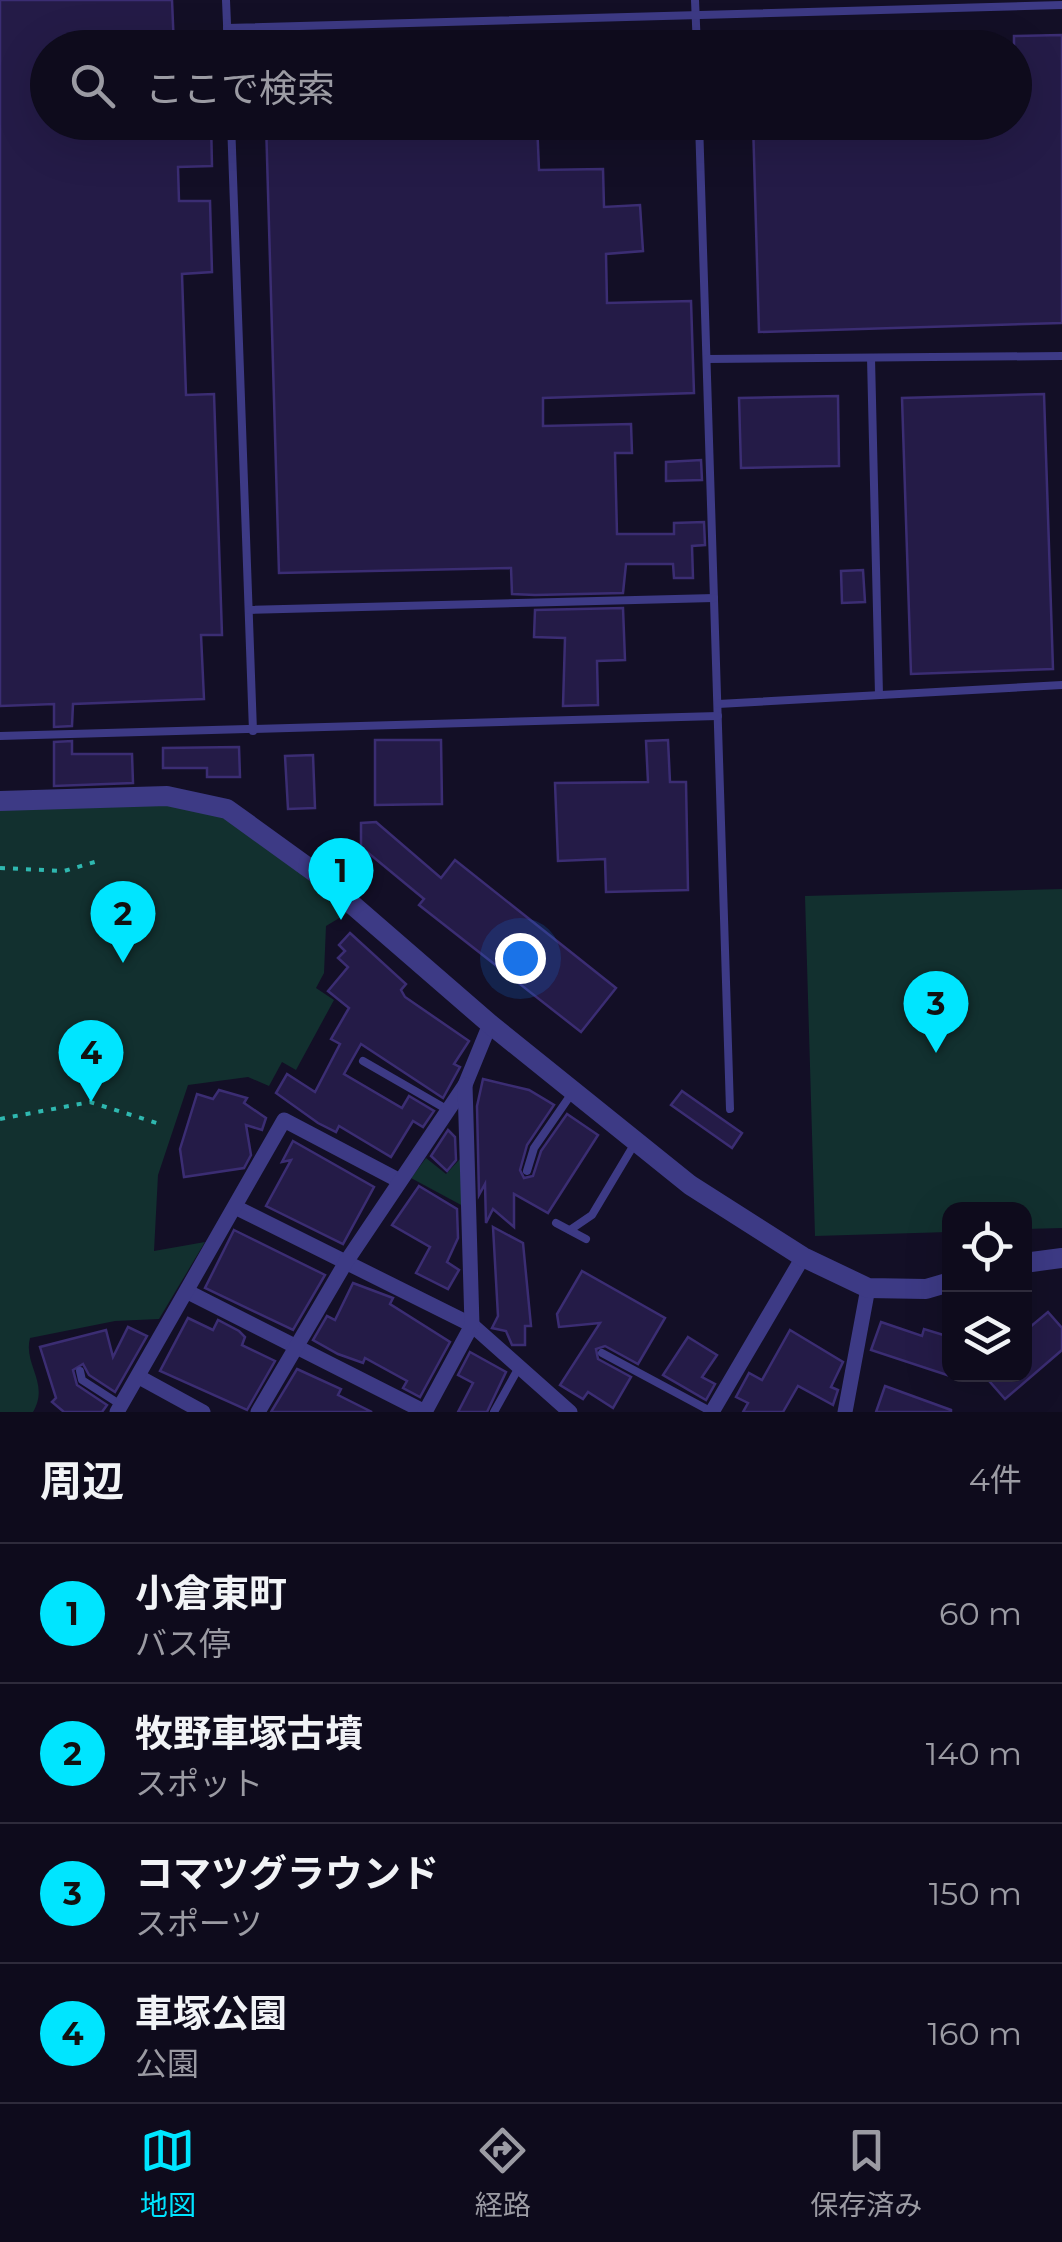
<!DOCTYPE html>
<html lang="ja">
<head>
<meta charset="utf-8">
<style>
	:root { --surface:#0e0b1c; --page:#1c1929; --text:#f1f3f6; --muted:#9b9ba3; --line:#2e2b3b; --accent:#00e5ff }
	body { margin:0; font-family:Montserrat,"Noto Sans JP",sans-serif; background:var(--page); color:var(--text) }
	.controls { position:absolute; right:30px; bottom:30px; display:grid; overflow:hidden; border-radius:20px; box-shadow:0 10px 40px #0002 }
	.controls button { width:90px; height:90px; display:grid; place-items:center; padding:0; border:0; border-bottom:2px solid var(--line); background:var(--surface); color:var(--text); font:50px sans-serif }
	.you { position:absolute; left:520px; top:958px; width:35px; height:35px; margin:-25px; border:8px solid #fff; border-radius:50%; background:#1a73e8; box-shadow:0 0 0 15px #1a73e833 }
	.badge { display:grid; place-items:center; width:65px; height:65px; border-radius:50%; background:var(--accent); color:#111; font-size:32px; font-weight:700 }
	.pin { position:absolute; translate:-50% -82px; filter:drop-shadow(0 2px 5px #0008) }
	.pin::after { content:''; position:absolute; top:52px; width:35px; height:30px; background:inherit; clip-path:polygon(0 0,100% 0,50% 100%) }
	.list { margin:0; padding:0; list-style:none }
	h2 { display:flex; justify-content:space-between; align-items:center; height:130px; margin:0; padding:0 40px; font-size:42px }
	h2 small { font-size:32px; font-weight:400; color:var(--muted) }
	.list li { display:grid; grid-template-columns:65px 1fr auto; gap:30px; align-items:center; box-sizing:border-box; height:140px; padding:0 40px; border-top:2px solid var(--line) }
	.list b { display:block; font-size:38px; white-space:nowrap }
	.list p { margin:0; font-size:32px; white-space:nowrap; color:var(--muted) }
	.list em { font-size:32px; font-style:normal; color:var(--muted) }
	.icon { flex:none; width:55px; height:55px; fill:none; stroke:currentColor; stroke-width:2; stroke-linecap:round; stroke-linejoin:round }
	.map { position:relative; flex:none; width:1062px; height:1412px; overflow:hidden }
	.search { position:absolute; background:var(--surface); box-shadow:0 10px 40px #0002; left:30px; right:30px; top:30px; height:110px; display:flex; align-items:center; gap:25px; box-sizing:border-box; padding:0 35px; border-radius:55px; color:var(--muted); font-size:38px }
	.sheet { height:690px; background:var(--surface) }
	nav { display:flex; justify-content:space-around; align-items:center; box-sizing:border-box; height:140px; border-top:2px solid var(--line); background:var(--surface); font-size:28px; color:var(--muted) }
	nav a { display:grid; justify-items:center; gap:5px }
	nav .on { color:var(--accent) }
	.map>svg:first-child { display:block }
	.green { fill:#12302f }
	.building { fill:#241b47; stroke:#3b2d73; stroke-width:2.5 }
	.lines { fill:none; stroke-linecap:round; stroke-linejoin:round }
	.path { stroke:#2fb8b0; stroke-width:4; stroke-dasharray:5 8; stroke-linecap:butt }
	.service { stroke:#3d3a85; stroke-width:8 }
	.minor { stroke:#3d3a85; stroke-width:15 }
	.tertiary { stroke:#3d3a85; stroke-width:20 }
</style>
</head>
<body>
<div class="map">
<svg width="1062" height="1412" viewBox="0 0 1062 1412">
	<rect width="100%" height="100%" fill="#130f26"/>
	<!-- green -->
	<g class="green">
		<path d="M192 801 227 809 356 908 326 926 324 973 316 988 334 1000 296 1070 282 1062 269 1086 248 1077 188 1085 158 1175 154 1251 205 1242 159 1319 115 1321 30 1338C23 1365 50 1383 33 1412H0V806Z"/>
		<path d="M1062 889V1228L1025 1229 1024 1210H950L949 1232 815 1236 805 896Z"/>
		<path d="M426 1158 446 1174 460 1159 463 1206 411 1178Z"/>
	</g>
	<!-- building -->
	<g class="building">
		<path d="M0 0H172L174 48H48V122H211L212 166 178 167 179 201H210L212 272 182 274 186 395 214 394 222 635H201L204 699 73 704 72 726 54 727V704L0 706Z"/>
		<path d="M1062 35V323L759 332 753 122H1014V36Z"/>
		<path d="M266 122H537L539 170 603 169 604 207 640 205 643 251 606 254 607 303 691 301 694 393 543 398V426L631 424 632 453H615L617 534H674V523L704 522 705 545 692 546 693 578H674L673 564H626L623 593 535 595 512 594 511 568 279 573Z"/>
		<path d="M1044 394 1053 669 911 674 902 398Z"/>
		<path d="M838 396 839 466 741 468 739 398Z"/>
		<path d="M701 460 702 480 666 481V462Z"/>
		<path d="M863 570 865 602 842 603 841 571Z"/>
		<path d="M623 608 625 660 597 661 598 705 563 706 565 638 534 637 535 610Z"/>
		<path d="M375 740H441L442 804 375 805Z"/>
		<path d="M668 740 670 782H686L688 890 606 892 605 859 558 861 555 783 648 782 646 741Z"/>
		<path d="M72 741V754H132L133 783 54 786V742Z"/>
		<path d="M239 747 240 777H207V768H163V748Z"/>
		<path d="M313 755 315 808 288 809 285 756Z"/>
		<path d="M376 822 441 878 455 860 616 988 581 1032 419 905 424 899 361 847V823Z"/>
		<path d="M350 933 406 984 401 990 405 997 469 1041 454 1064 460 1067 443 1098 361 1044 344 1074 402 1108 409 1096 434 1111 423 1127 413 1121 391 1157 339 1126 336 1132 318 1123 276 1093 287 1074 315 1092 340 1044 331 1039 349 1008 328 991 348 967 338 958 345 951 339 945Z"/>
		<path d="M483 1079 529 1090 554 1105 527 1145 520 1170 524 1178 533 1176 541 1151 567 1114 598 1135 548 1213 514 1194V1227L493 1209 486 1223 485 1184 479 1195 477 1106Z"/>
		<path d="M219 1090 247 1098 244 1103 266 1118 262 1130 246 1125 251 1155 244 1168 184 1177 180 1149 197 1094 213 1099Z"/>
		<path d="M682 1091 742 1133 732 1148 671 1105Z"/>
		<path d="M448 1130 455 1137 456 1160 447 1171 431 1156Z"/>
		<path d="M293 1141 374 1187 343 1244 266 1206 291 1160 282 1162Z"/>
		<path d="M419 1186 457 1209 458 1238 447 1262 459 1270 448 1289 416 1273 430 1247 392 1225Z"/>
		<path d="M493 1227 523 1243 531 1326H525V1345H512L506 1331 492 1328 498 1316Z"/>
		<path d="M234 1230 325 1275 293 1330 205 1288Z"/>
		<path d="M582 1271 665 1318 638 1364 605 1346 596 1349 598 1359 631 1377 613 1408 588 1392 583 1399 560 1385 600 1323 559 1327 557 1314Z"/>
		<path d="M353 1283 393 1298 390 1304 450 1342 420 1397 403 1388 407 1381 365 1358 363 1363 338 1354 313 1340 327 1316 335 1320Z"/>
		<path d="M1048 1312 1062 1328V1350L1005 1399 983 1374H1024V1332Z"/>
		<path d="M188 1318 213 1330 218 1320 239 1331 245 1337 242 1345 275 1361 247 1410 160 1371Z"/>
		<path d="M881 1322 922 1336 924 1329 950 1337V1376L871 1350Z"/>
		<path d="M128 1327 147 1336 115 1392 89 1375 83 1364 73 1370 77 1385 107 1405 102 1412H64L52 1402 56 1398 40 1347 106 1330 113 1357Z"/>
		<path d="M790 1330 843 1362 831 1387 838 1390 833 1405 798 1386 783 1412H743L748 1403 736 1397 749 1373 762 1380Z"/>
		<path d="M688 1337 717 1355 702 1377 715 1384 706 1400 663 1375Z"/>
		<path d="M470 1352 506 1372 487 1412H458L473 1383 458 1375Z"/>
		<path d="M297 1369 341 1389 338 1395 372 1412H271Z"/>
		<path d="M885 1386 951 1410V1412H876Z"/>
	</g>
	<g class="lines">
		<!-- path -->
		<g class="path">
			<path d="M0 868 64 871 98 861"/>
			<path d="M0 1119 90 1102 160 1124"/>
		</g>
		<!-- service -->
		<g class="service">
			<path d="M226 0 228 48"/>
			<path d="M695 0 697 48"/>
			<path d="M227 28 1062 5"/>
			<path d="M231 122 253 731"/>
			<path d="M699 122 730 1109"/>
			<path d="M871 358 879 695"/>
			<path d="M707 359 1062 356"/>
			<path d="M249 610 714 598"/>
			<path d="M718 704 1062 685"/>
			<path d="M0 736 718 716"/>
			<path d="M363 1061 448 1110"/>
			<path d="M527 1171 534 1148 572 1093"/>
			<path d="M556 1223 586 1239"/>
			<path d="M570 1230 592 1215 635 1143"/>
			<path d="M602 1353 712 1412"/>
			<path d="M80 1371 82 1380 121 1405"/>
			<path d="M494 1412 518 1369"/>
		</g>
		<!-- minor -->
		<g class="minor">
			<path d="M235 1207 472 1325 570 1412"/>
			<path d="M188 1292 425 1412"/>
			<path d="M139 1377 203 1412"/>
			<path d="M117 1412 284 1120 398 1180"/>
			<path d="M258 1412 346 1262 465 1085 490 1024"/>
			<path d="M425 1412 472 1325 465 1085"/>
			<path d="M712 1412 803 1257"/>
			<path d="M845 1412 868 1288"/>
		</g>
		<!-- tertiary -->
		<g class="tertiary">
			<path d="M0 801 167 796 227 809 317 874 490 1024 690 1185 803 1257 868 1288 926 1289 950 1282"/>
			<path d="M1024 1263 1062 1258"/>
		</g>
	</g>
</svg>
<div class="controls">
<button><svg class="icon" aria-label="locate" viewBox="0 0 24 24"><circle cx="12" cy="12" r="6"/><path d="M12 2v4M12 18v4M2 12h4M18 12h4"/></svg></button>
<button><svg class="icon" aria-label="layers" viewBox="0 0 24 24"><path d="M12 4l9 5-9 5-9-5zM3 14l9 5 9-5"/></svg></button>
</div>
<div class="you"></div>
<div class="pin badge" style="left:341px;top:920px">1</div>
<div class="pin badge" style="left:123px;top:963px">2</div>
<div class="pin badge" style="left:936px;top:1053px">3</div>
<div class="pin badge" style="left:91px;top:1102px">4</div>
<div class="search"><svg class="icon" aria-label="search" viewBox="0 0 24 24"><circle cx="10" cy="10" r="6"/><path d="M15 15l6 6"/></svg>ここで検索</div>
</div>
<section class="sheet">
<h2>周辺<small>4件</small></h2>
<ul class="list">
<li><span class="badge">1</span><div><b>小倉東町</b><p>バス停</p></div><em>60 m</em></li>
<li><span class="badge">2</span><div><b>牧野車塚古墳</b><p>スポット</p></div><em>140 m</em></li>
<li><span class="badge">3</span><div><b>コマツグラウンド</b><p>スポーツ</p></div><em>150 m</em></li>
<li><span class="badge">4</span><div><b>車塚公園</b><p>公園</p></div><em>160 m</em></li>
</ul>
</section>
<nav>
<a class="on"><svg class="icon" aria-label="map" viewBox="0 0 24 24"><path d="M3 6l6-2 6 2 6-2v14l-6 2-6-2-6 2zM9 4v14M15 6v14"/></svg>地図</a>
<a><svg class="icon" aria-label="directions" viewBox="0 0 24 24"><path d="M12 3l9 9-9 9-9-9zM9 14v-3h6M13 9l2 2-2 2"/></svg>経路</a>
<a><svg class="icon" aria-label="saved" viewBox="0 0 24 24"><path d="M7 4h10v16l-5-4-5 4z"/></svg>保存済み</a>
</nav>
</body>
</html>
